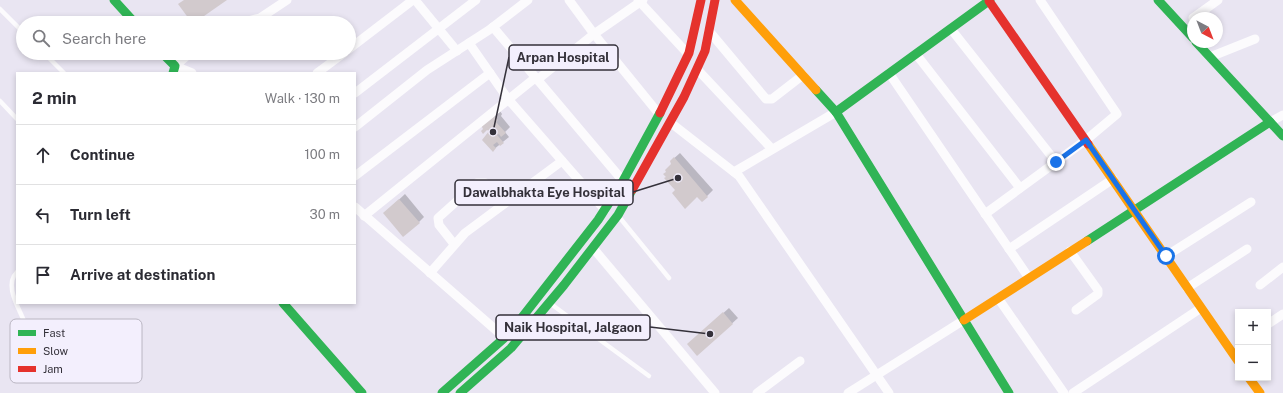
<!DOCTYPE html>
<html lang="en">
<head>
<meta charset="utf-8">
<style>
	:root { --surface:#fff; --page:#f7f7f7; --text:#2b2b33; --muted:#7c7c81; --line:#e1e1e2 }
	body { margin:0; font-family:"Public Sans",sans-serif; background:var(--page); color:var(--text) }
	.controls { position:absolute; right:12px; bottom:12px; display:grid; overflow:hidden; border-radius:0px; box-shadow:0 2px 6px #0003 }
	.controls button { width:36px; height:36px; display:grid; place-items:center; padding:0; border:0; border-bottom:1px solid var(--line); background:var(--surface); color:var(--text); font:20px sans-serif }
	.compass { position:absolute; left:1187px; top:12px; width:36px; height:36px; border-radius:50%; background:var(--surface); box-shadow:0 2px 6px #0003; rotate:138deg }
	.stop { position:absolute; width:12px; height:12px; margin:-9px; border:3px solid #1a73e8; border-radius:50%; background:#fff }
	.stop.end { background:#1a73e8; border-color:#fff; box-shadow:0 1px 4px #0008 }
	.list { margin:0; padding:0; list-style:none }
	h2 { display:flex; justify-content:space-between; align-items:center; height:52px; margin:0; padding:0 16px; font-size:17px }
	h2 small { font-size:13px; font-weight:400; color:var(--muted) }
	.list li { display:grid; grid-template-columns:26px 1fr auto; gap:12px; align-items:center; box-sizing:border-box; height:60px; padding:0 16px; border-top:1px solid var(--line) }
	.list b { display:block; font-size:15px; white-space:nowrap }
	.list em { font-size:13px; font-style:normal; color:var(--muted) }
	.icon { flex:none; width:22px; height:22px; fill:none; stroke:currentColor; stroke-width:2; stroke-linecap:round; stroke-linejoin:round }
	.map { position:relative; flex:none; width:1283px; height:393px; overflow:hidden }
	.search { position:absolute; background:var(--surface); box-shadow:0 2px 6px #0003; left:16px; top:16px; width:340px; height:44px; display:flex; align-items:center; gap:10px; box-sizing:border-box; padding:0 14px; border-radius:22px; color:var(--muted); font-size:15px }
	.panel { position:absolute; background:var(--surface); box-shadow:0 2px 6px #0003; left:16px; top:72px; width:340px; height:232px; border-radius:0px }
	.map>svg:first-child { display:block }
	.shadow { fill:#0003 }
	.building { fill:#d2cacd }
	.lines { fill:none; stroke-linecap:round; stroke-linejoin:round }
	.lane { stroke:#fcfbfd; stroke-width:4.5 }
	.street { stroke:#fcfbfd; stroke-width:9 }
	.fast { stroke:#30b455; stroke-width:9 }
	.slow { stroke:#ff9f0a; stroke-width:9 }
	.jam { stroke:#e5322d; stroke-width:9 }
	.route { stroke:#1a73e8; stroke-width:5 }
	.key { fill:#f3effd; stroke:#bab6c2; stroke-width:1 }
	.key-label { font-size:11px; fill:#34313a }
	.leader { fill:none; stroke:#34313a; stroke-width:1.5 }
	.callout-dot { fill:#34313a; stroke:#f3effd; stroke-width:1.5 }
	.callout { fill:#f3effd; stroke:#34313a; stroke-width:1.5 }
	.callout-label { font-size:13px; text-anchor:middle; font-weight:bold; fill:#34313a }
</style>
</head>
<body>
<div class="map">
<svg width="1283" height="393" viewBox="0 0 1283 393">
	<rect width="100%" height="100%" fill="#e9e5f2"/>
	<!-- shadow -->
	<g class="shadow">
		<path d="M500 111 502 114 501 116 510 127 505 132 509 137 493 150 490 131 488 129H484L482 125Z"/>
		<path d="M680 153 713 190 702 201 697 196 677 190 671 161Z"/>
		<path d="M405 194 424 217 419 222 390 208Z"/>
		<path d="M729 308 738 318 698 354 694 339Z"/>
	</g>
	<!-- building -->
	<g class="building">
		<path d="M184 0H227L194 23H192L178 4Z"/>
		<path d="M494 116 498 120 496 122 506 133 501 137 499 134 497 135 504 143 500 146 497 142 493 145 496 148 493 152 482 140 489 131 487 130 483 134 481 131 483 129 481 125Z"/>
		<path d="M674 157 708 197 702 202 697 197 685 209 672 193 675 190 664 178 666 177 663 174 666 172 665 170 671 164 670 161Z"/>
		<path d="M399 199 420 223 403 237 383 213Z"/>
		<path d="M723 312 733 324 697 356 687 344Z"/>
	</g>
	<g class="lines">
		<!-- lane -->
		<g class="lane">
			<path d="M0 9 23 32"/>
			<path d="M44 53 64 73"/>
			<path d="M0 101 17 119"/>
			<path d="M620 218 669 278"/>
			<path d="M551 304 649 376"/>
			<path d="M15 348 23 326 24 321C18 306 4 285 17 272"/>
		</g>
		<!-- street -->
		<g class="street">
			<path d="M415 0 457 51"/>
			<path d="M569 0 594 34 659 114"/>
			<path d="M638 0 688 54"/>
			<path d="M1193 18 1218 0"/>
			<path d="M240 23 260 18 287 0"/>
			<path d="M493 27 623 181"/>
			<path d="M951 29 1056 162"/>
			<path d="M709 31 766 99H772L803 75"/>
			<path d="M469 43 508 99 605 210"/>
			<path d="M349 49 413 0"/>
			<path d="M190 53 175 66 192 73"/>
			<path d="M916 54 1020 188"/>
			<path d="M1210 57 1255 39"/>
			<path d="M697 69 772 149"/>
			<path d="M317 73 344 53"/>
			<path d="M889 73 1029 278"/>
			<path d="M537 80 594 34 643 0"/>
			<path d="M355 93 476 0"/>
			<path d="M1270 122 1283 115"/>
			<path d="M671 123 739 176 889 393"/>
			<path d="M355 127 427 70 489 30 528 0"/>
			<path d="M734 172 836 112"/>
			<path d="M355 176 490 73"/>
			<path d="M355 207 505 338"/>
			<path d="M985 214 1086 140 1117 114 1040 0"/>
			<path d="M364 216 535 78"/>
			<path d="M454 244 439 225 438 218 477 183H485L504 204"/>
			<path d="M593 248 715 393"/>
			<path d="M1009 249 1113 179"/>
			<path d="M1070 251 1098 290V294L1076 310"/>
			<path d="M1166 256 1251 202"/>
			<path d="M430 273 465 233 562 161"/>
			<path d="M1260 285 1283 267"/>
			<path d="M1187 288 1247 249"/>
			<path d="M998 298 1064 393"/>
			<path d="M1268 324 1283 314"/>
			<path d="M757 393 800 361"/>
			<path d="M848 393 964 320"/>
			<path d="M1073 393 1201 308"/>
		</g>
		<!-- fast -->
		<g class="fast">
			<path d="M114 0 135 23"/>
			<path d="M1158 0 1193 38"/>
			<path d="M1196 42 1283 136"/>
			<path d="M162 53 175 66 173 73"/>
			<path d="M816 90 836 112 1009 393"/>
			<path d="M836 112 990 0"/>
			<path d="M1087 241 1270 122"/>
			<path d="M283 303 362 393"/>
			<path d="M442 393 509 334 598 220 623 181 660 113"/>
			<path d="M460 393 511 348 564 285 618 215 632 190"/>
		</g>
		<!-- slow -->
		<g class="slow">
			<path d="M735 0 816 90"/>
			<path d="M1088 144 1238 361"/>
			<path d="M964 320 1087 241"/>
			<path d="M1249 378 1260 393"/>
		</g>
		<!-- jam -->
		<g class="jam">
			<path d="M989 1 1088 144"/>
			<path d="M660 113 689 53 701 0"/>
			<path d="M632 190 684 97 705 51 715 0"/>
		</g>
	</g>
	<g class="lines">
		<!-- route -->
		<path class="route" d="M1056 162 1086 140 1166 256"/>
	</g>
	<!-- legend -->
	<rect x="10" y="319" width="132" height="64" rx="6" class="key"/>
	<rect x="18" y="330" width="18" height="6" fill="#30b455"/>
	<rect x="18" y="348" width="18" height="6" fill="#ff9f0a"/>
	<rect x="18" y="366" width="18" height="6" fill="#e5322d"/>
	<g class="key-label">
		<text x="43" y="337">Fast</text>
		<text x="43" y="355">Slow</text>
		<text x="43" y="373">Jam</text>
	</g>
	<!-- callouts -->
	<path class="leader" d="M493 132L509 57M678 178L633 192M710 334L650 327"/>
	<g class="callout-dot">
		<circle cx="493" cy="132" r="4"/>
		<circle cx="678" cy="178" r="4"/>
		<circle cx="710" cy="334" r="4"/>
	</g>
	<g class="callout">
		<rect x="509" y="45" width="109" height="25" rx="4"/>
		<rect x="455" y="180" width="178" height="25" rx="4"/>
		<rect x="496" y="315" width="154" height="25" rx="4"/>
	</g>
	<g class="callout-label">
		<text x="563" y="62">Arpan Hospital</text>
		<text x="544" y="197">Dawalbhakta Eye Hospital</text>
		<text x="573" y="332">Naik Hospital, Jalgaon</text>
	</g>
</svg>
<div class="controls">
<button>+</button>
<button>−</button>
</div>
<svg class="compass" viewBox="-18 -18 36 36"><path d="M0-13l5 13h-10z" fill="#e53935"/><path d="M0 13l5-13h-10z" fill="#7c7c81"/></svg>
<div class="stop" style="left:1166px;top:256px"></div>
<div class="stop end" style="left:1056px;top:162px"></div>
<div class="search"><svg class="icon" aria-label="search" viewBox="0 0 24 24"><circle cx="10" cy="10" r="6"/><path d="M15 15l6 6"/></svg>Search here</div>
<section class="panel">
<h2>2 min<small>Walk · 130 m</small></h2>
<ul class="list">
<li><svg class="icon" aria-label="ahead" viewBox="0 0 24 24"><path d="M12 20V5M6 11l6-6 6 6"/></svg><div><b>Continue</b></div><em>100 m</em></li>
<li><svg class="icon" aria-label="left" viewBox="0 0 24 24"><path d="M17 20v-9H6M10 6l-5 5 5 5"/></svg><div><b>Turn left</b></div><em>30 m</em></li>
<li><svg class="icon" aria-label="arrive" viewBox="0 0 24 24"><path d="M6 21V4h12l-3 4 3 4H6"/></svg><div><b>Arrive at destination</b></div></li>
</ul>
</section>
</div>
</body>
</html>
